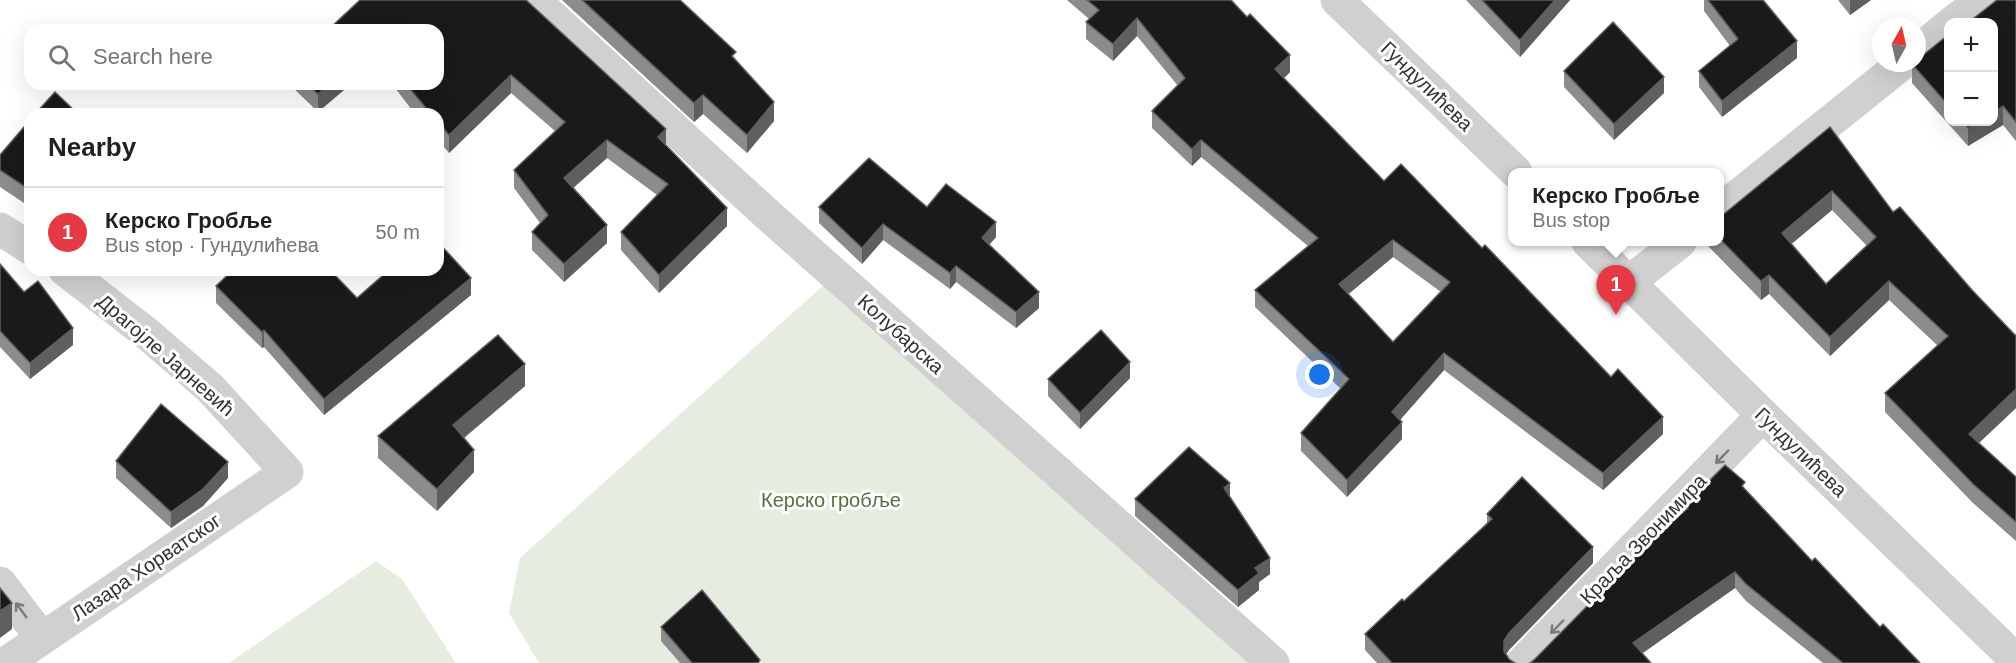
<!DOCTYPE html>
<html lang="en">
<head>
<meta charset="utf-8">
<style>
	:root { --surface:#fff; --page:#f6f6f6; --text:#202124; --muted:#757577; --line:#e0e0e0; --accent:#e63946 }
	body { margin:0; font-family:Arial,sans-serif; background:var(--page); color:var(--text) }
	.controls { position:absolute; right:18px; top:18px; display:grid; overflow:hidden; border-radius:12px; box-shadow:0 6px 24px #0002 }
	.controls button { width:54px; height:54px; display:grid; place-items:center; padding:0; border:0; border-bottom:2px solid var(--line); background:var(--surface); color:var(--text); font:30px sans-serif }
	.compass { position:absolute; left:1872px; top:18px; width:54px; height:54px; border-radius:50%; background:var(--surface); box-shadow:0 6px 24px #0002; rotate:8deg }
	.you { position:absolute; left:1320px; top:375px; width:21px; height:21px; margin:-15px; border:4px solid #fff; border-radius:50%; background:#1a73e8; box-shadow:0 0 0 9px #1a73e833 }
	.badge { display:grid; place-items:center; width:39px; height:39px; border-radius:50%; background:var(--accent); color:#fff; font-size:20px; font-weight:700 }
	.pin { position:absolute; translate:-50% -50px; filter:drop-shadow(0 2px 3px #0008) }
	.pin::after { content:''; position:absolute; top:32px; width:21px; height:18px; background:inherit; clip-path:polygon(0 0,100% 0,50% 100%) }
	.popup { position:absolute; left:1508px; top:168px; width:216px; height:78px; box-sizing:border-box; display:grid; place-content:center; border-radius:12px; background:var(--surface); filter:drop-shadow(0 2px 4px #0005); font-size:20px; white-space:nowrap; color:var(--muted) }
	.popup b { font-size:22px; color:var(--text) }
	.popup::after { content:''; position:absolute; left:50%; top:100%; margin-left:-12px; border:12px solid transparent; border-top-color:var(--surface) }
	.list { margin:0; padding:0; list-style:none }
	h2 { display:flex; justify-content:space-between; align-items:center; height:78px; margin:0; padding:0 24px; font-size:26px }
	h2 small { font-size:20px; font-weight:400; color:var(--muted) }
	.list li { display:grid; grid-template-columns:39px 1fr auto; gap:18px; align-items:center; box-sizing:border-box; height:90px; padding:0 24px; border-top:2px solid var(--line) }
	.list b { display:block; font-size:22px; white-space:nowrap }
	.list p { margin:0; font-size:20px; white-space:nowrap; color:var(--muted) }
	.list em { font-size:20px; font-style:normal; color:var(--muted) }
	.icon { flex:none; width:33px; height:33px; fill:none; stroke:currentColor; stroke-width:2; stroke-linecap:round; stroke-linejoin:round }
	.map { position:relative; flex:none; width:2016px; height:663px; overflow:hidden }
	.search { position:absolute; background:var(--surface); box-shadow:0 6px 24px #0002; left:24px; top:24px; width:420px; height:66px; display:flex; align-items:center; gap:15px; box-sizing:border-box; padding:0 21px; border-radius:18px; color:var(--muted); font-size:22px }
	.panel { position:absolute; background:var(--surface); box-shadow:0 6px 24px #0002; left:24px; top:108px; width:420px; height:168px; border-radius:18px }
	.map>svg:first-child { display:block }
	.green { fill:#e6ecdf }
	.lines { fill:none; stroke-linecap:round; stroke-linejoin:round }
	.minor { stroke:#d0d0d0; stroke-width:33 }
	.wall { fill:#8c8c8c; fill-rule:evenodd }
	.shaded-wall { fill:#5f5f5f }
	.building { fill:#1a1a1a; stroke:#5f5f5f; stroke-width:1.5; fill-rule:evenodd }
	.oneway { stroke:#7a7a7a }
	.labels { text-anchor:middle; stroke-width:6; stroke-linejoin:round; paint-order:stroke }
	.street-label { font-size:20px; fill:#333; stroke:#fff }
	.park-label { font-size:20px; fill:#56703f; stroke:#fff }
</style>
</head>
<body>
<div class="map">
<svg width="2016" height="663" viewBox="0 0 2016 663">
	<rect width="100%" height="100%" fill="#fff"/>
	<!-- green -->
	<g class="green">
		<path d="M827 282 1280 663H539L509 613 520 558Z"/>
		<path d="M376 561 402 579 456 663H229Z"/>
	</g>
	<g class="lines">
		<!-- minor -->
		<g class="minor">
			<path d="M534 0 768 215 1273 663"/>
			<path d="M1337 0 1516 172"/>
			<path d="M1953 22 1982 0"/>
			<path d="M1917 52 1948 26"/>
			<path d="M1720 210 1903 63"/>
			<path d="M0 229 30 248"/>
			<path d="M1588 242 1763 415 2016 660"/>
			<path d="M1629 282 1680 242"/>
			<path d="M0 583 41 637"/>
			<path d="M6 663 287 472 210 388 145 332 65 270"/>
			<path d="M1522 663 1763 415"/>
		</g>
	</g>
	<!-- wall -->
	<g class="wall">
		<path d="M360 0 666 145 727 226 659 293 621 250V232L657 195 607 158 573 188 607 243 564 282 532 250V232L540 223 514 188V170L555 131 511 93 449 153 438 140V114H415L392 84H438Z"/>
		<path d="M562 0H680L736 60 774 121 747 153 703 114 694 122Z"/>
		<path d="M1067 0H1231L1290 72 1284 78 1384 181 1663 434 1603 490 1444 370 1400 420 1402 439 1347 497 1301 451V433L1341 389 1255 307V290L1308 246 1201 157 1192 166 1152 128V111L1178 86 1137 36 1113 61 1086 39V22L1089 19ZM1393 257 1441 292 1393 342 1348 294Z"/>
		<path d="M1466 0H1570L1520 57Z"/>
		<path d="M1704 0H1763L1797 58 1722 117 1699 87V71L1730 46 1704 11Z"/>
		<path d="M1838 0H1871L1850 15Z"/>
		<path d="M2016 0V141L2003 125 1968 146 1912 83V64L1948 35V122H1994Z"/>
		<path d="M1564 71 1664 93 1614 140 1564 87Z"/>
		<path d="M289 84H351L318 112Z"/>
		<path d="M30 120V207L0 187V155Z"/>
		<path d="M1830 127 1893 212 1972 290 2015 335H2016V408L1979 443 2016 477V541L1973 503 1885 412V393L1938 346 1889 300 1830 356 1769 294 1761 300 1708 246V242H1719V218ZM1832 210 1867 246 1826 284 1791 244Z"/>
		<path d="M819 207H927L996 237 989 245 1039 308 1016 328 956 282 950 289 883 240 862 264 819 223Z"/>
		<path d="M0 264 24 292 73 345 30 379 0 347Z"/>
		<path d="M216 286 357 298 471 295 324 415 264 347 262 348 216 303Z"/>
		<path d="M1130 378 1080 429 1048 396V379Z"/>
		<path d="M525 386 464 438 474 472 437 511 378 458V436Z"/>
		<path d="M116 461 228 478 203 506 171 528 116 478Z"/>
		<path d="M1745 489 1812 561 1880 627 1920 663H1823L1746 601 1735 588 1642 653 1535 659 1685 510V505Z"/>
		<path d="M1230 496 1270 574 1259 582V590L1238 607 1135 516V499Z"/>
		<path d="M1487 514 1593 563 1509 650 1506 655 1509 659 1515 663H1377L1365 650V634L1404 601 1487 523Z"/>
		<path d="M661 627 760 663H680L661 641Z"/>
	</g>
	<!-- shaded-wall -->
	<g class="shaded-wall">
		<path d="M1555 0H1570L1520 57V40Z"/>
		<path d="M1850 0H1871L1850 15Z"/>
		<path d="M1137 18V36L1113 61V44Z"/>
		<path d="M1797 41V58L1722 117V101Z"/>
		<path d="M1290 55V72L1275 87V69Z"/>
		<path d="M511 75V93L449 153V135Z"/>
		<path d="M1664 77V93L1614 140V124Z"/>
		<path d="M329 84H351L318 112V94Z"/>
		<path d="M703 95V114L694 122V103Z"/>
		<path d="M774 102V121L747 153V135Z"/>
		<path d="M2003 106V125L1968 146V128L1978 122H1994V112Z"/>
		<path d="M666 129V147L658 137Z"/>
		<path d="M607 140V158L564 196V178Z"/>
		<path d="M1201 140V157L1192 166V149Z"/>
		<path d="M1832 191V210L1782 252V233Z"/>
		<path d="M727 208V226L659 293V275Z"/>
		<path d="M996 222V237L982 253V238Z"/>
		<path d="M883 224V240L862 264V248Z"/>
		<path d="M607 225V243L564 282V264Z"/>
		<path d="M1393 240V257L1339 302V284Z"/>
		<path d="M956 266V282L950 289V273Z"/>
		<path d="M1769 275V294L1761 300V281Z"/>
		<path d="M471 278V295L324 415V399Z"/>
		<path d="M1889 281V300L1830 356V337Z"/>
		<path d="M1039 292V308L1016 328V312Z"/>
		<path d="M73 328V345L30 379V363Z"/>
		<path d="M264 330V347L262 348V332Z"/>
		<path d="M1444 353V370L1392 429V412Z"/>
		<path d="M1130 362V378L1080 429V413Z"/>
		<path d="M525 364V386L453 447V425Z"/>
		<path d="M2016 389V408L1969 452V434Z"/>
		<path d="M1663 417V434L1603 490V473Z"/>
		<path d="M1402 422V439L1347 497V480Z"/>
		<path d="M474 450V472L437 511V489Z"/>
		<path d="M228 462V478L203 506 171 528V512Z"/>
		<path d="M1230 483V500L1224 488Z"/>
		<path d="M1593 547V563L1509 650 1504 658V641L1509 633Z"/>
		<path d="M1270 558V574L1259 582V590L1238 607V590L1255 568Z"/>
		<path d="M1735 572V588L1633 660V643Z"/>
		<path d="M12 603V629L0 638V611Z"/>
	</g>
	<!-- building -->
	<g class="building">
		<path d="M360 0H526L666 129 658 137 727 208 659 275 621 232 668 184 607 140 564 178 607 225 564 264 532 232 548 215 514 170 565 122 511 75 449 135 438 122V114H431L406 84H438V30H328Z"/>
		<path d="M582 0H680L736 52 732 56 774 102 747 135 703 95 694 103Z"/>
		<path d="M1087 0H1231L1247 17 1250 14 1290 55 1275 69 1384 181 1401 164 1482 248 1485 245 1611 377 1618 369 1663 417 1603 473 1444 353 1392 412 1402 422 1347 480 1301 433 1349 379 1255 290 1318 238 1201 140 1192 149 1152 111 1185 78 1137 18 1113 44 1086 22 1099 10ZM1393 240 1450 282 1393 342 1339 284Z"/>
		<path d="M1482 0H1555L1520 40Z"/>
		<path d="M1708 0H1763L1797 41 1722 101 1699 71 1738 39Z"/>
		<path d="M1997 0H2016V122L2003 106 1994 112V22H1969Z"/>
		<path d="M1613 22 1664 77 1614 124 1564 71Z"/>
		<path d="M1948 35V105L1912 64 1914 63H1917V60Z"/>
		<path d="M307 84H329L318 94Z"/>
		<path d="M55 92 78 114H35Z"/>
		<path d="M30 120V190L0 170V155Z"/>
		<path d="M1963 122H1978L1968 128Z"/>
		<path d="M1830 127 1893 212 1900 207 1972 290 2015 335H2016V389L1969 434 2016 477V522L1973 484 1885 393 1948 336 1889 281 1830 337 1769 275 1761 281 1719 238V218ZM1832 191 1876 237 1826 284 1782 233Z"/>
		<path d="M869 158 927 207 946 184 996 222 982 238 1039 292 1016 312 956 266 950 273 883 224 862 248 819 207Z"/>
		<path d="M438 242 471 278 324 399 264 330 262 332 216 286 233 270H330L357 298 389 270H438Z"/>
		<path d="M0 264 24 292 38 281 73 328 30 363 0 331Z"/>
		<path d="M1101 330 1130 362 1080 413 1048 379Z"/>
		<path d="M498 335 525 364 453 425 474 450 437 489 378 436Z"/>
		<path d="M161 404 228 462 203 489 171 512 116 461Z"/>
		<path d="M1189 447 1230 483 1224 488 1270 558 1255 568 1259 573 1238 590 1135 499Z"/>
		<path d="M1725 465 1745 482 1742 486 1812 561 1815 558 1880 627 1883 624 1920 663H1843L1746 584 1735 572 1633 643 1651 663H1530L1535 659 1654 538 1688 508 1685 505Z"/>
		<path d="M1522 477 1593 547 1509 633 1504 641V651L1509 659 1515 663H1392L1365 634 1402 599 1404 601 1492 519 1487 514Z"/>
		<path d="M0 588 12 603 0 611Z"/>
		<path d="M702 590 760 660 758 663H692L661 627Z"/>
	</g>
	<!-- one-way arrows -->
	<defs><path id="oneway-shaft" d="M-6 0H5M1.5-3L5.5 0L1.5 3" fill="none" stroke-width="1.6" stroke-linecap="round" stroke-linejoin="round" transform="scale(1.5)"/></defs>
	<g class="oneway">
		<use href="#oneway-shaft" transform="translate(1722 457) rotate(134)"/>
		<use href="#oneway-shaft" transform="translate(21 610) rotate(-127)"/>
		<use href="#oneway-shaft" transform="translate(1557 627) rotate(134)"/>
	</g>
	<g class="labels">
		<!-- street labels -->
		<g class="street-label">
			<text transform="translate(1427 86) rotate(44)" y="7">Гундулићева</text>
			<text transform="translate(901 334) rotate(42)" y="7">Колубарска</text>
			<text transform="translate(166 355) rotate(41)" y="7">Драгојле Јарневић</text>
			<text transform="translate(1801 452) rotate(44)" y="7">Гундулићева</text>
			<text transform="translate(1643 539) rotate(-46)" y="7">Краља Звонимира</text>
			<text transform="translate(146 567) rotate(-34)" y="7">Лазара Хорватског</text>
		</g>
		<!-- park labels -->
		<g class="park-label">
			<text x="831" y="507">Керско гробље</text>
		</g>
	</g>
</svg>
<div class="controls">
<button>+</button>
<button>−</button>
</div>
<svg class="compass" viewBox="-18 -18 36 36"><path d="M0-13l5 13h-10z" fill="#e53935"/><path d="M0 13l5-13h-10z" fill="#757577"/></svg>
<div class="you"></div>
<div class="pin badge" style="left:1616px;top:315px">1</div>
<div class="popup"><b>Керско Гробље</b>Bus stop</div>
<div class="search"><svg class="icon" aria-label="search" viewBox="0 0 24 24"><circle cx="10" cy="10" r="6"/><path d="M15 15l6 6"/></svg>Search here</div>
<section class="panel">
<h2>Nearby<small></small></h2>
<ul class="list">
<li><span class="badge">1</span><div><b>Керско Гробље</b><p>Bus stop · Гундулићева</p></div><em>50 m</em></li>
</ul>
</section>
</div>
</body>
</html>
